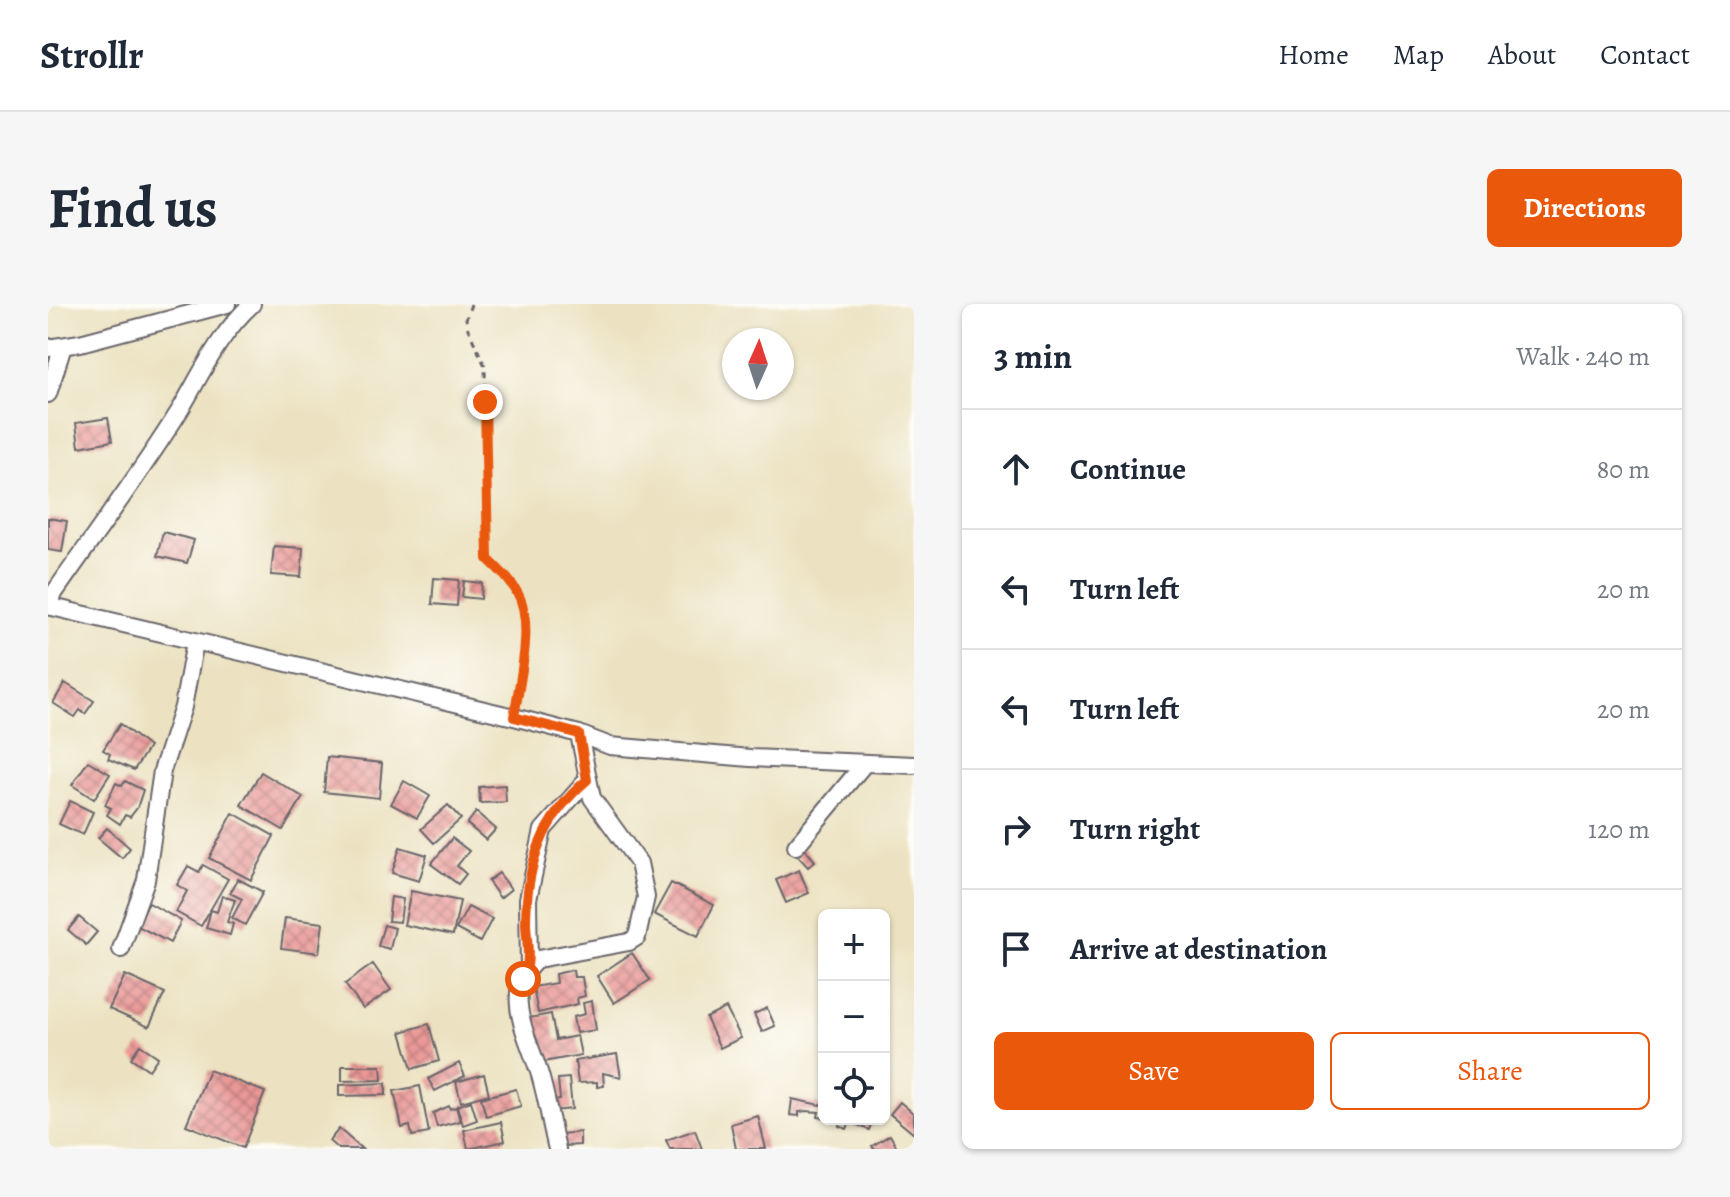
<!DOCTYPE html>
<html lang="en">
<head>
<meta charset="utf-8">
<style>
	:root { --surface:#fff; --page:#f6f6f7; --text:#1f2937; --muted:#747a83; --line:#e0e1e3; --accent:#ea580c }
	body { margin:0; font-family:Alegreya,serif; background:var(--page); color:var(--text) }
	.controls { position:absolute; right:24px; bottom:24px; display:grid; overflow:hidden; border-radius:12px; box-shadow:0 2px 6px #0004 }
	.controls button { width:72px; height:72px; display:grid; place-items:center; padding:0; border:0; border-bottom:2px solid var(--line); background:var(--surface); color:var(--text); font:40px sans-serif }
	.compass { position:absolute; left:674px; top:24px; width:72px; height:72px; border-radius:50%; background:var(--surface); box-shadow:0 2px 6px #0004; rotate:3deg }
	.stop { position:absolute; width:24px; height:24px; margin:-18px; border:6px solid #ea580c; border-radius:50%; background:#fff }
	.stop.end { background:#ea580c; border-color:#fff; box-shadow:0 2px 8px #0008 }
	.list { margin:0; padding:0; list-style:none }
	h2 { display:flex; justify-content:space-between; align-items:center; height:104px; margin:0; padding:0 32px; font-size:34px }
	h2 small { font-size:26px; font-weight:400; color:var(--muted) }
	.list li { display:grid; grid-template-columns:52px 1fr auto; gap:24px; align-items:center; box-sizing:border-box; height:120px; padding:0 32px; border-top:2px solid var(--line) }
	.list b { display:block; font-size:30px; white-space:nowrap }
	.list em { font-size:26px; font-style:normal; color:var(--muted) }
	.actions { display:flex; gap:16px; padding:24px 32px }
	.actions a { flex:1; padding:18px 0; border:2px solid var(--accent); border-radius:12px; text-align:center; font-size:28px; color:var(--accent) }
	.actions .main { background:var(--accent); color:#fff }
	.icon { flex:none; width:44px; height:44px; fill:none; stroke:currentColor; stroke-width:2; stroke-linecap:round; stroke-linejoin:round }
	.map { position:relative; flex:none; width:866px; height:845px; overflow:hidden; border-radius:12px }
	header { display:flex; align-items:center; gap:48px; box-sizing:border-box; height:112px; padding:0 40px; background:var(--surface); border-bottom:2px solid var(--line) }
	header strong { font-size:38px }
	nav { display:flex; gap:44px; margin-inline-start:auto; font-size:28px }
	.intro { display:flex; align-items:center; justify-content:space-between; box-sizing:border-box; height:192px; padding:0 48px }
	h1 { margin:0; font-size:56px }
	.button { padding:20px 36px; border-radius:12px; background:var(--accent); color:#fff; font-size:28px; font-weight:700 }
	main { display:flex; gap:48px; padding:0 48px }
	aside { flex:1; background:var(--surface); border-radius:12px; box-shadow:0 2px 6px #0004 }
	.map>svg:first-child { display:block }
	.building { fill:url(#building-cross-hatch) }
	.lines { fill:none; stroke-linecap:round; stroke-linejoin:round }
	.minor-casing { stroke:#69656a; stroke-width:20 }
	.path { stroke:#69656a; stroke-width:3; stroke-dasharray:6 6; stroke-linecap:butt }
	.minor { stroke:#fff; stroke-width:16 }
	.route { stroke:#ea580c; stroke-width:10 }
</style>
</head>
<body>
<header>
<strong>Strollr</strong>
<nav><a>Home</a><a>Map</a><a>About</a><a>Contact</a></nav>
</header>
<div class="intro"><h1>Find us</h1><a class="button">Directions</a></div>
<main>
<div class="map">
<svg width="866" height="845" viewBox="0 0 866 845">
	<defs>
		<pattern id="building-cross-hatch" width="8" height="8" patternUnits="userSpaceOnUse" patternTransform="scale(2)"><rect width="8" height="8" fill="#ea9896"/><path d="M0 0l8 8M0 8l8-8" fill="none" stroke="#bd7c7c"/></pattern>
	</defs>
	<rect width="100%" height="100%" fill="#fdfcf7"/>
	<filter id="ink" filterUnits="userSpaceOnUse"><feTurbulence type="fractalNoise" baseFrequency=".0125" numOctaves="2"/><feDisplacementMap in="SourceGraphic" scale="16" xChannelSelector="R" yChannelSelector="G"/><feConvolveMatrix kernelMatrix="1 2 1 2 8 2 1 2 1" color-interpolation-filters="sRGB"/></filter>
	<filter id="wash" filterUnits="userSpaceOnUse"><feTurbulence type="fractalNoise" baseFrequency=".006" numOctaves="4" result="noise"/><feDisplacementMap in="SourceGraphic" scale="32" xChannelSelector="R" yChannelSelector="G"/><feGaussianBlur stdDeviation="1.8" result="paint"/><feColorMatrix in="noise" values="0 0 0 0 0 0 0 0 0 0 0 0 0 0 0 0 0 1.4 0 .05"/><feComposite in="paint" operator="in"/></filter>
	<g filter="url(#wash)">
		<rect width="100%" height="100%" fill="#ece2c1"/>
		<g id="blocks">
			<!-- building -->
			<g class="building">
				<path d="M60 114 64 137 31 143 28 119Z"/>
				<path d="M0 214 19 217 14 248 0 246Z"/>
				<path d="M115 228 146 236 139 259 109 252Z"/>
				<path d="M226 242 255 244 253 273 223 271Z"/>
				<path d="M386 274 411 276 409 302 384 300Z"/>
				<path d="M416 277 434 279 433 295 414 293Z"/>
				<path d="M17 379 46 397 37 410 32 406 27 413 5 399Z"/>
				<path d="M72 420 101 443 86 466 60 455 62 450 55 446Z"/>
				<path d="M279 453 334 459 331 494 276 488Z"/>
				<path d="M40 457 62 470 46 495 24 481Z"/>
				<path d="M213 468 255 493 235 526 193 501Z"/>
				<path d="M77 477 95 486 89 504 82 513 77 511 72 520 59 511 63 504 57 501 68 479 74 482Z"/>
				<path d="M356 477 382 492 369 514 343 500Z"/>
				<path d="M457 481 458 498 432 499 431 483Z"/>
				<path d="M22 497 45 508 35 531 11 520Z"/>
				<path d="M400 501 413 515 386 539 373 525Z"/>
				<path d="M428 508 448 525 438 536 419 520Z"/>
				<path d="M185 509 226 532 203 576 161 554Z"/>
				<path d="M59 524 82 544 74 554 50 534Z"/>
				<path d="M404 534 421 547 409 562 418 570 410 580 383 560Z"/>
				<path d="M352 543 379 551 371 577 344 569Z"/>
				<path d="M756 544 767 557 760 563 748 550Z"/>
				<path d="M155 561 180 575 153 622 128 608 139 587 129 581 140 562 151 568Z"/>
				<path d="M751 566 761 589 738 599 728 576Z"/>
				<path d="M451 569 463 585 452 594 440 577Z"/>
				<path d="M190 575 215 588 197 621 184 614 194 595 182 589Z"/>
				<path d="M623 579 666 601 650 632 606 610Z"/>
				<path d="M363 587 412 597 405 631 356 621Z"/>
				<path d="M174 592 187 596 179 618 185 620 182 631 158 624 163 606 169 608Z"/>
				<path d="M343 593 355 595 352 618 340 617Z"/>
				<path d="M101 599 133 617 122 639 88 621Z"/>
				<path d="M420 603 444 615 432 638 408 625Z"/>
				<path d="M31 613 49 628 38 641 20 626Z"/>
				<path d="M237 614 275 619 271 649 233 644Z"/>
				<path d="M336 621 347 624 342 645 330 642Z"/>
				<path d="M584 649 602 676 566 699 549 672Z"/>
				<path d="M325 660 343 686 315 705 297 680Z"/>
				<path d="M525 666 526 673H534L537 692 529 694 530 700 490 709 485 683 508 679 507 670Z"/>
				<path d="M77 671 117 689 101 723 61 705Z"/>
				<path d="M544 697 548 726 528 729 525 713 537 710 535 699Z"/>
				<path d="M678 704 693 734 672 744 658 714Z"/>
				<path d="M719 704 727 722 714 728 706 710Z"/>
				<path d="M503 710 508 736 529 732 533 751 490 759 481 714Z"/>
				<path d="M381 720 391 757 364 765 353 728Z"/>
				<path d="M92 741 110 753 101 766 83 754Z"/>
				<path d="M569 750 573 773 555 769 556 782 549 783V778L530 779 527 757Z"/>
				<path d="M411 759 417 772 387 787 380 775Z"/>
				<path d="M294 762H333L334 776 294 777Z"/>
				<path d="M161 766 217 788 195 844 138 821Z"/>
				<path d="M436 770 441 790 413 798 408 778Z"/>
				<path d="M521 774 524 805 505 807 504 797 512 796 510 775Z"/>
				<path d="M338 779V791L291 792V781Z"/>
				<path d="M372 782 381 829 364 832 362 822 354 824 346 787Z"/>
				<path d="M468 785 473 802 438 812 433 794Z"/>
				<path d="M744 795 772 801 776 798V814L770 813 771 808 758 807 751 808V812L742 811Z"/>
				<path d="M423 797 429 816 415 821 409 802Z"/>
				<path d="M852 798 866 810V830L842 810Z"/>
				<path d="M401 802 402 805 408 803 412 817 389 823 385 809Z"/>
				<path d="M710 812 718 845H688L683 820Z"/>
				<path d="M795 815H825L821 826 802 818 799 825 791 822Z"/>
				<path d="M453 818 457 837 420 845 416 826Z"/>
				<path d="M291 825 314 845H290L281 837Z"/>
				<path d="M647 826 654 845H622L618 836Z"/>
				<path d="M532 828V841L514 842 513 830Z"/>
				<path d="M842 831 850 845H826L824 842Z"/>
			</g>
		</g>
	</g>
	<g filter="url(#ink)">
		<use href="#blocks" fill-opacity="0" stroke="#69656a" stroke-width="2"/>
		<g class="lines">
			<!-- minor casing -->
			<g class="minor-casing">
				<g id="minor">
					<path d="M0 44 32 39 179 0"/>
					<path d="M0 90 15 42"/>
					<path d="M0 298C44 234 91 172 132 106 154 69 171 30 204 0"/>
					<path d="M0 302 466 413 531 430 562 442 702 454 866 461"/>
					<path d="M748 542 817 459"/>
					<path d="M73 645 98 576 114 467 135 403 147 338"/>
					<path d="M481 663 480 595 495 526 539 476"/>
					<path d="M509 845C503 821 499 795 492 771 481 735 451 685 490 655L581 638 589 633 598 593 591 559 544 494 531 430"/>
				</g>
			</g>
			<!-- path -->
			<path class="path" d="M423 0 418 15 420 25 437 62 440 255C489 301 478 336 469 398"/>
			<!-- minor -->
			<use href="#minor" class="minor"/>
		</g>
	</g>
	<g class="lines" filter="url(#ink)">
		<!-- route -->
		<path class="route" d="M437 98 440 255C452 267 465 278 472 294 485 324 471 381 466 413L531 430 539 476C494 514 478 561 478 620 479 640 483 657 475 675"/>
	</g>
</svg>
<div class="controls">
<button>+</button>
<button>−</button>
<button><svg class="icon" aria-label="locate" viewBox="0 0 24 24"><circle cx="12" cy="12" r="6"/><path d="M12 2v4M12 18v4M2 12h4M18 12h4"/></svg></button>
</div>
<svg class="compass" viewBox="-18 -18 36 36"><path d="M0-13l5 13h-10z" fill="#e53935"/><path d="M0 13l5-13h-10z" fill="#747a83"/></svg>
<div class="stop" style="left:475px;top:675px"></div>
<div class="stop end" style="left:437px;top:98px"></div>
</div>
<aside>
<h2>3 min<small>Walk · 240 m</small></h2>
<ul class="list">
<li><svg class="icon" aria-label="ahead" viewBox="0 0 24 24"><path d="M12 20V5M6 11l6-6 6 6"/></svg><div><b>Continue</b></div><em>80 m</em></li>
<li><svg class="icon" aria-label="left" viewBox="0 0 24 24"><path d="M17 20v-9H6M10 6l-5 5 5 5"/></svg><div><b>Turn left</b></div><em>20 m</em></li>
<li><svg class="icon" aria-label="left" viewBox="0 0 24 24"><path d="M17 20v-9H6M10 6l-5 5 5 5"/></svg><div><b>Turn left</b></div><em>20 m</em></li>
<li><svg class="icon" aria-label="right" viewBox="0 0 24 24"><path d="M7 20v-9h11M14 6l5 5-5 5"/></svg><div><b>Turn right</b></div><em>120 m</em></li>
<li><svg class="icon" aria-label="arrive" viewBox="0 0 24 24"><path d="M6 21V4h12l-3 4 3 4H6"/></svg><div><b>Arrive at destination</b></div></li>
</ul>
<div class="actions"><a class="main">Save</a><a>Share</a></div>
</aside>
</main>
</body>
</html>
